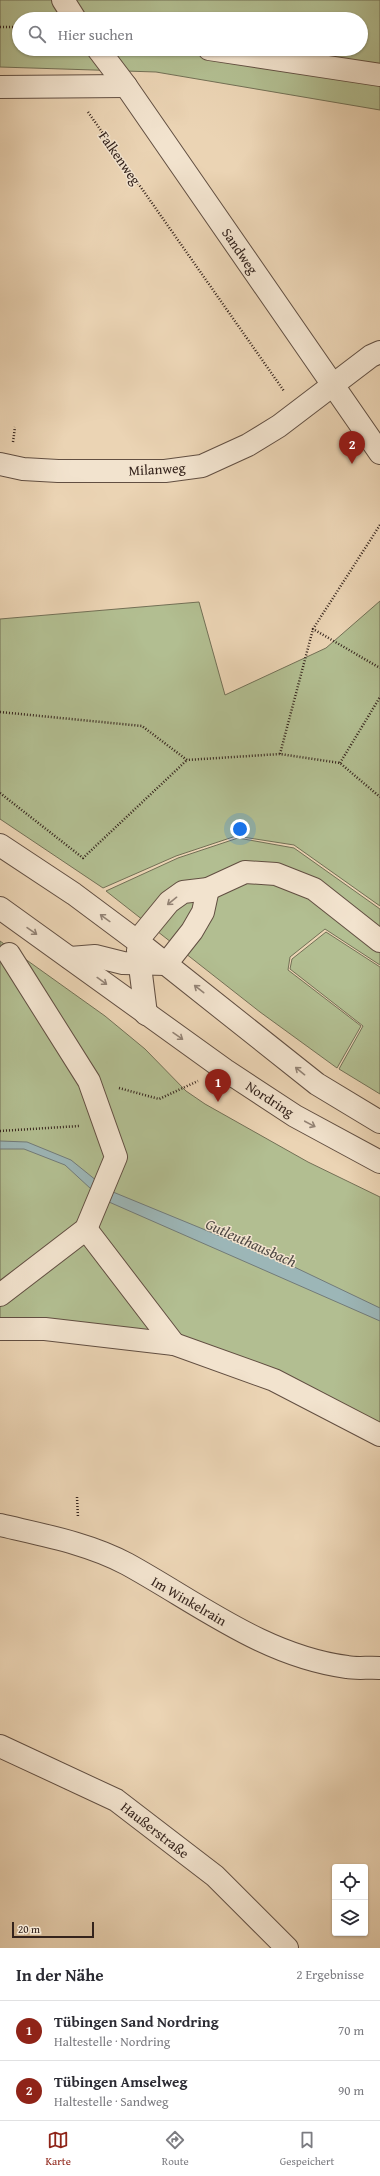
<!DOCTYPE html>
<html lang="de">
<head>
<meta charset="utf-8">
<style>
	:root { --surface:#fff; --page:#f2f2f3; --text:#2b2b33; --muted:#7c7c81; --line:#e1e1e2; --accent:#8f2418 }
	body { margin:0; font-family:"Gentium Book Plus",serif; background:var(--page); color:var(--text) }
	.controls { position:absolute; right:12px; bottom:12px; display:grid; overflow:hidden; border-radius:4px; box-shadow:0 1px 3px #0004 }
	.controls button { width:36px; height:36px; display:grid; place-items:center; padding:0; border:0; border-bottom:1px solid var(--line); background:var(--surface); color:var(--text); font:20px sans-serif }
	.scale { position:absolute; left:12px; bottom:10px; width:82px; box-sizing:border-box; padding-left:4px; border:2px solid #34231c; border-top:0; font-size:11px; line-height:14px; white-space:nowrap; color:#34231c; -webkit-text-stroke:3px #f2e3ce; paint-order:stroke }
	.you { position:absolute; left:240px; top:829px; width:14px; height:14px; margin:-10px; border:3px solid #fff; border-radius:50%; background:#1a73e8; box-shadow:0 0 0 6px #1a73e833 }
	.badge { display:grid; place-items:center; width:26px; height:26px; border-radius:50%; background:var(--accent); color:#fff; font-size:13px; font-weight:700 }
	.pin { position:absolute; translate:-50% -33px; filter:drop-shadow(0 1px 2px #0008) }
	.pin::after { content:''; position:absolute; top:21px; width:14px; height:12px; background:inherit; clip-path:polygon(0 0,100% 0,50% 100%) }
	.list { margin:0; padding:0; list-style:none }
	h2 { display:flex; justify-content:space-between; align-items:center; height:52px; margin:0; padding:0 16px; font-size:17px }
	h2 small { font-size:13px; font-weight:400; color:var(--muted) }
	.list li { display:grid; grid-template-columns:26px 1fr auto; gap:12px; align-items:center; box-sizing:border-box; height:60px; padding:0 16px; border-top:1px solid var(--line) }
	.list b { display:block; font-size:15px; white-space:nowrap }
	.list p { margin:0; font-size:13px; white-space:nowrap; color:var(--muted) }
	.list em { font-size:13px; font-style:normal; color:var(--muted) }
	.icon { flex:none; width:22px; height:22px; fill:none; stroke:currentColor; stroke-width:2; stroke-linecap:round; stroke-linejoin:round }
	.map { position:relative; flex:none; width:380px; height:1948px; overflow:hidden }
	.search { position:absolute; background:var(--surface); box-shadow:0 1px 3px #0004; left:12px; right:12px; top:12px; height:44px; display:flex; align-items:center; gap:10px; box-sizing:border-box; padding:0 14px; border-radius:22px; color:var(--muted); font-size:15px }
	.sheet { height:172px; background:var(--surface) }
	nav { display:flex; justify-content:space-around; align-items:center; box-sizing:border-box; height:56px; border-top:1px solid var(--line); background:var(--surface); font-size:11px; color:var(--muted) }
	nav a { display:grid; justify-items:center; gap:2px }
	nav .on { color:var(--accent) }
	.map>svg:first-child { display:block }
	.green { fill:#b2be91; stroke:#737056; fill-rule:evenodd }
	.water { fill:#9cb6b7; stroke:#727b79 }
	.lines { fill:none; stroke-linecap:round; stroke-linejoin:round }
	.minor-casing { stroke:#624f42; stroke-width:24 }
	.path { stroke:#34231c; stroke-width:2.5; stroke-dasharray:1 2; stroke-linecap:butt }
	.minor { stroke:#f2e3ce; stroke-width:22 }
	.oneway { stroke:#938375 }
	.labels { text-anchor:middle; stroke-width:3; stroke-linejoin:round; paint-order:stroke }
	.street-label { font-size:14px; fill:#34231c; stroke:#f2e3ce }
	.water-label { font-size:15px; font-style:italic; fill:#4e4843; stroke:#f2e3ce }
</style>
</head>
<body>
<div class="map">
<svg width="380" height="1948" viewBox="0 0 380 1948">
	<rect width="100%" height="100%" fill="#ebd4b4"/>
	<filter id="stains"><feTurbulence type="fractalNoise" baseFrequency=".005" numOctaves="4"/><feColorMatrix values="0 0 0 0 .2 0 0 0 0 .09 0 0 0 0 .02 0 0 0 .5 -.17"/></filter>
	<radialGradient id="worn" r=".72"><stop offset=".6" stop-color="#630" stop-opacity="0"/><stop offset="1" stop-color="#630" stop-opacity=".3"/></radialGradient>
	<!-- green -->
	<g class="green">
		<path d="M0 0H380V110L156 72 0 67ZM19 19H361V49H19Z"/>
		<path d="M380 601V906L294 845 236 836 176 856 103 888 0 819V619L199 602 225 695 326 648Z"/>
		<path d="M238 838 294 848 380 909V965L325 929 290 957 288 970 361 1026 337 1068 260 1012 106 891 178 858Z"/>
		<path d="M326 932 380 967V1094L339 1069 363 1026 290 969 292 959Z"/>
		<path d="M0 941 105 1016 145 1049 186 1091 205 1104 308 1162 380 1197V1435L174 1344 0 1329Z"/>
	</g>
	<!-- water -->
	<g class="water">
		<path d="M0 1141 27 1142 71 1160 97 1181 91 1189 65 1165 24 1149H0Z"/>
		<path d="M113 1192 288 1264 380 1308V1321L109 1202Z"/>
	</g>
	<g class="lines">
		<!-- minor casing -->
		<g class="minor-casing">
			<g id="minor">
				<path d="M63 0 75 19"/>
				<path d="M98 49 126 86 380 453"/>
				<path d="M209 49 380 75"/>
				<path d="M0 87 126 86"/>
				<path d="M0 464 23 469 58 471H165L202 466 248 445 279 426 371 356 380 352"/>
				<path d="M0 845 74 894 137 941 317 1084 380 1122"/>
				<path d="M0 908 225 1070 295 1116 380 1162"/>
				<path d="M137 941 169 902 183 892 208 889 245 872 276 874 314 889 380 941"/>
				<path d="M138 950 146 1014"/>
				<path d="M70 958 95 956 123 963 166 964"/>
				<path d="M166 964 192 931 203 912 208 889"/>
				<path d="M86 1229 174 1344"/>
				<path d="M0 1295 86 1229 116 1157 89 1081 9 954"/>
				<path d="M0 1329H45L174 1344 274 1380 380 1435"/>
				<path d="M0 1525C42 1535 88 1543 127 1564 198 1603 264 1656 347 1667 357 1669 369 1667 380 1668"/>
				<path d="M0 1746 116 1800 215 1876 287 1948"/>
			</g>
		</g>
		<!-- path -->
		<g class="path">
			<path d="M0 27H19"/>
			<path d="M88 112 284 391"/>
			<path d="M13 442 15 427"/>
			<path d="M380 525 313 629 380 668"/>
			<path d="M0 712 142 726 187 760 280 754 340 763 380 797"/>
			<path d="M280 754 313 629"/>
			<path d="M340 763 380 697"/>
			<path d="M0 793 83 858 187 760"/>
			<path d="M119 1088 159 1099 198 1081"/>
			<path d="M0 1131 79 1126"/>
			<path d="M77 1497 78 1518"/>
		</g>
		<!-- minor -->
		<use href="#minor" class="minor"/>
	</g>
	<!-- one-way arrows -->
	<defs><path id="oneway-shaft" d="M-6 0H5M1.5-3L5.5 0L1.5 3" fill="none" stroke-width="1.6" stroke-linecap="round" stroke-linejoin="round"/></defs>
	<g class="oneway">
		<use href="#oneway-shaft" transform="translate(172 901) rotate(141)"/>
		<use href="#oneway-shaft" transform="translate(105 918) rotate(-144)"/>
		<use href="#oneway-shaft" transform="translate(32 931) rotate(35)"/>
		<use href="#oneway-shaft" transform="translate(102 981) rotate(36)"/>
		<use href="#oneway-shaft" transform="translate(199 989) rotate(-142)"/>
		<use href="#oneway-shaft" transform="translate(178 1036) rotate(35)"/>
		<use href="#oneway-shaft" transform="translate(300 1071) rotate(-141)"/>
		<use href="#oneway-shaft" transform="translate(310 1124) rotate(28)"/>
	</g>
	<g class="labels">
		<!-- street labels -->
		<g class="street-label">
			<text transform="translate(120 158) rotate(55)" y="5">Falkenweg</text>
			<text transform="translate(240 251) rotate(56)" y="5">Sandweg</text>
			<text transform="translate(157 469) rotate(-3)" y="5">Milanweg</text>
			<text transform="translate(270 1099) rotate(33)" y="5">Nordring</text>
			<text transform="translate(189 1601) rotate(30)" y="5">Im Winkelrain</text>
			<text transform="translate(155 1830) rotate(38)" y="5">Haußerstraße</text>
		</g>
		<!-- water labels -->
		<g class="water-label">
			<text transform="translate(251 1243) rotate(24)" y="5">Gutleuthausbach</text>
		</g>
	</g>
	<rect width="100%" height="100%" filter="url(#stains)"/>
	<rect width="100%" height="100%" fill="url(#worn)"/>
</svg>
<div class="controls">
<button><svg class="icon" aria-label="locate" viewBox="0 0 24 24"><circle cx="12" cy="12" r="6"/><path d="M12 2v4M12 18v4M2 12h4M18 12h4"/></svg></button>
<button><svg class="icon" aria-label="layers" viewBox="0 0 24 24"><path d="M12 4l9 5-9 5-9-5zM3 14l9 5 9-5"/></svg></button>
</div>
<div class="scale">20 m</div>
<div class="you"></div>
<div class="pin badge" style="left:218px;top:1102px">1</div>
<div class="pin badge" style="left:352px;top:464px">2</div>
<div class="search"><svg class="icon" aria-label="search" viewBox="0 0 24 24"><circle cx="10" cy="10" r="6"/><path d="M15 15l6 6"/></svg>Hier suchen</div>
</div>
<section class="sheet">
<h2>In der Nähe<small>2 Ergebnisse</small></h2>
<ul class="list">
<li><span class="badge">1</span><div><b>Tübingen Sand Nordring</b><p>Haltestelle · Nordring</p></div><em>70 m</em></li>
<li><span class="badge">2</span><div><b>Tübingen Amselweg</b><p>Haltestelle · Sandweg</p></div><em>90 m</em></li>
</ul>
</section>
<nav>
<a class="on"><svg class="icon" aria-label="map" viewBox="0 0 24 24"><path d="M3 6l6-2 6 2 6-2v14l-6 2-6-2-6 2zM9 4v14M15 6v14"/></svg>Karte</a>
<a><svg class="icon" aria-label="directions" viewBox="0 0 24 24"><path d="M12 3l9 9-9 9-9-9zM9 14v-3h6M13 9l2 2-2 2"/></svg>Route</a>
<a><svg class="icon" aria-label="saved" viewBox="0 0 24 24"><path d="M7 4h10v16l-5-4-5 4z"/></svg>Gespeichert</a>
</nav>
</body>
</html>
